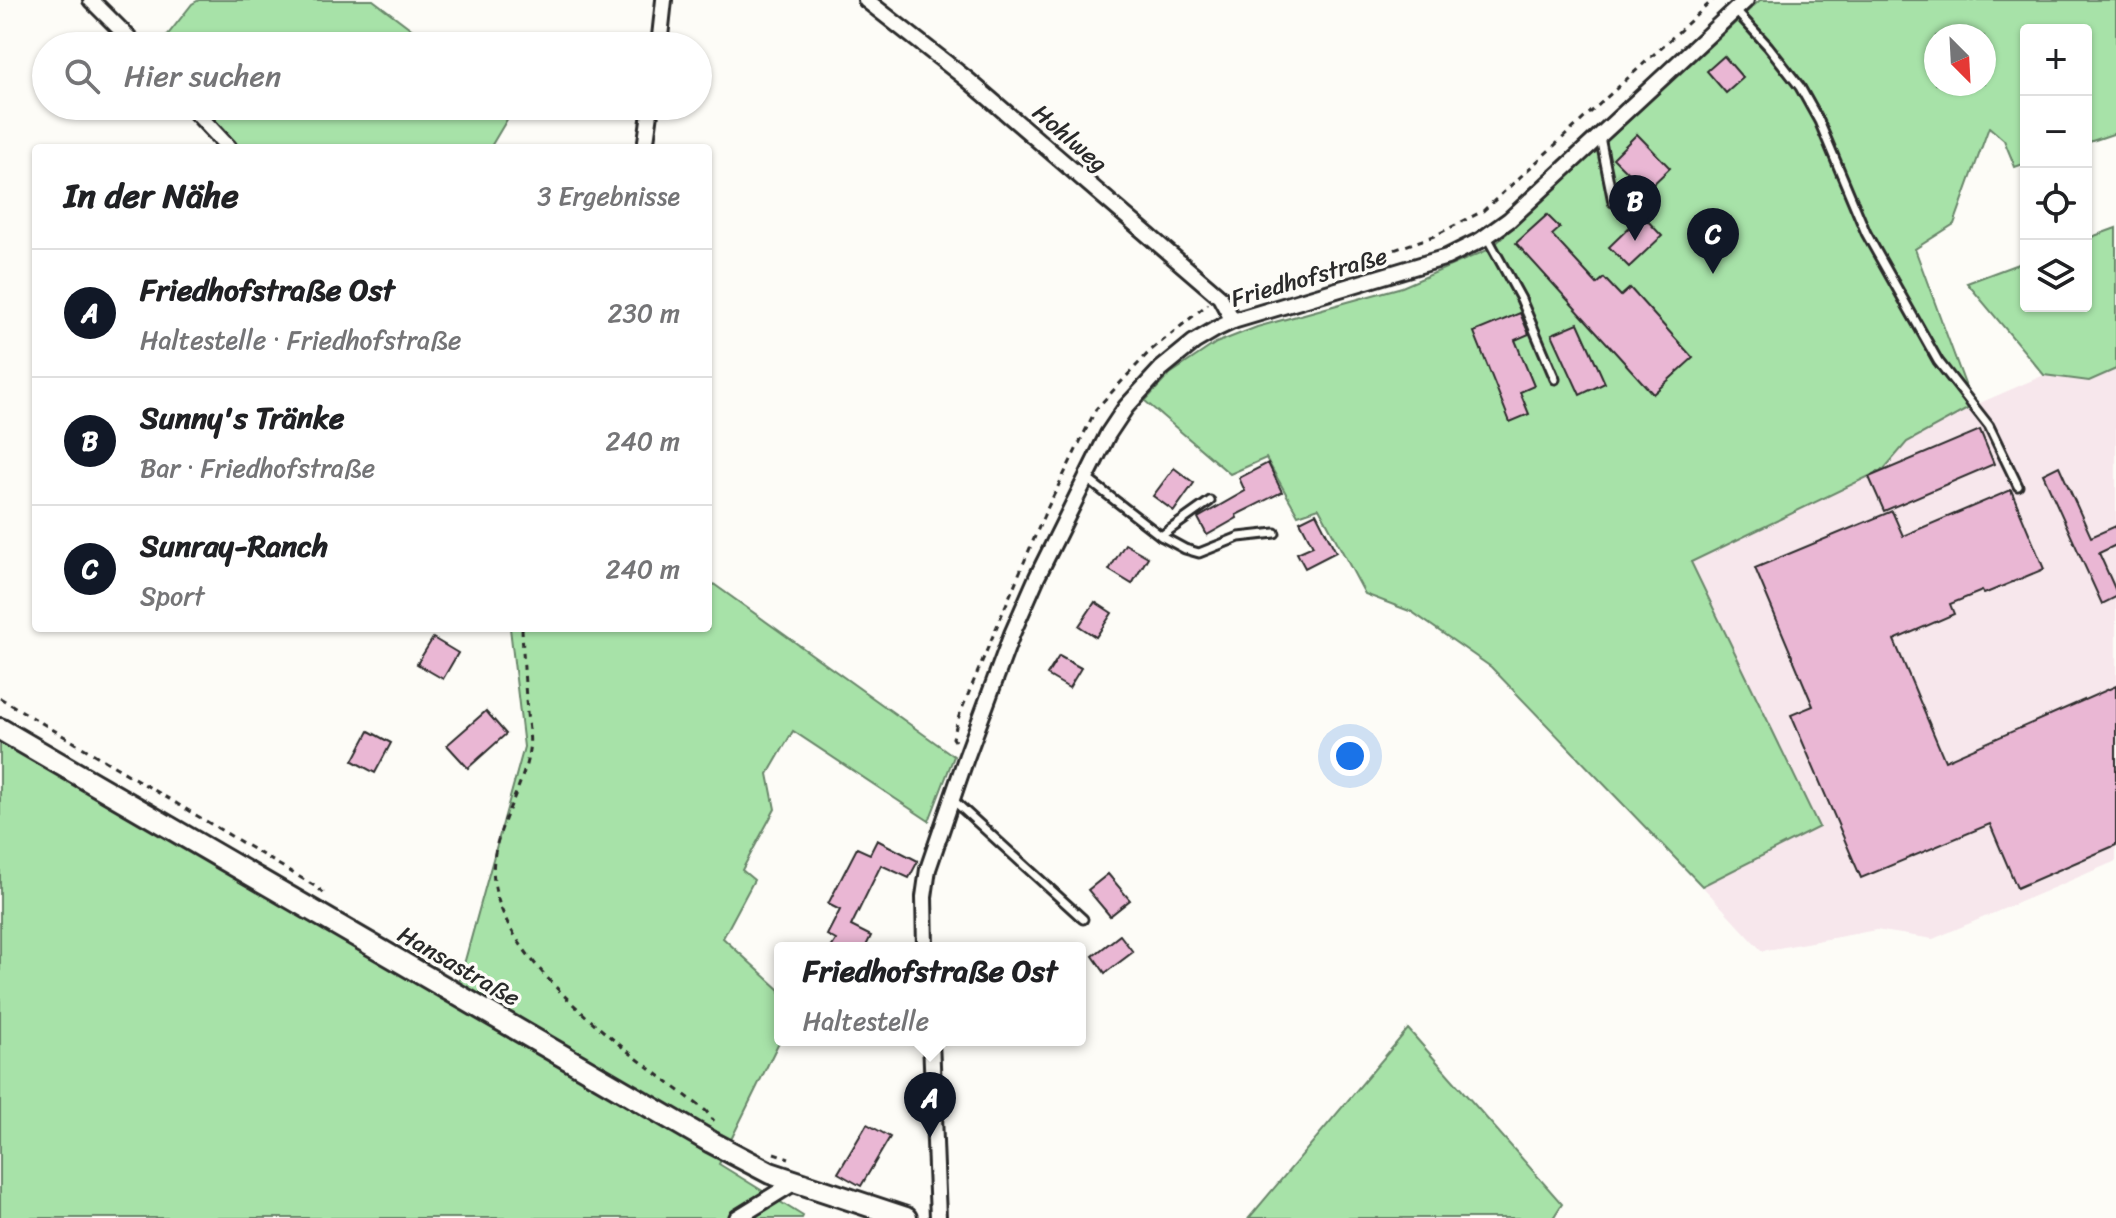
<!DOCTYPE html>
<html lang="de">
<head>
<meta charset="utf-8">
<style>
	:root { --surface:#fff; --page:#f6f6f6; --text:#202124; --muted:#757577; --line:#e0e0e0; --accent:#111827 }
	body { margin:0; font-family:Sriracha,sans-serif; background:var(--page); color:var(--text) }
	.controls { position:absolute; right:24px; top:24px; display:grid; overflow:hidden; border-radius:8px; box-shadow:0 2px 6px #0004 }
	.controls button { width:72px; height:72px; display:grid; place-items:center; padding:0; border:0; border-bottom:2px solid var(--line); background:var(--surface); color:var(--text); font:40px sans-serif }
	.compass { position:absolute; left:1924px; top:24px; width:72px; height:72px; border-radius:50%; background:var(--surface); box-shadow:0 2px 6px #0004; rotate:156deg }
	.you { position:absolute; left:1350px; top:756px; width:28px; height:28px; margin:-20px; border:6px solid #fff; border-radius:50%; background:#1a73e8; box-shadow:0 0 0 12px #1a73e833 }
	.badge { display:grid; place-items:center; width:52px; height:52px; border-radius:50%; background:var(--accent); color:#fff; font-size:26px; font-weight:700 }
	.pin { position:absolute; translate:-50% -66px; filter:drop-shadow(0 2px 4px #0008) }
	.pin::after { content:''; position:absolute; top:42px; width:28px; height:24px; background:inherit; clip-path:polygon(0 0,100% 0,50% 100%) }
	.popup { position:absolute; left:774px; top:942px; width:312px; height:104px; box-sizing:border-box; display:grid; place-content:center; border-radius:8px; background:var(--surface); filter:drop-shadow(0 2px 6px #0005); font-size:26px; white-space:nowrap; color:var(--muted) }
	.popup b { font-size:30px; color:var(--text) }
	.popup::after { content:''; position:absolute; left:50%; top:100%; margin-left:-16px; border:16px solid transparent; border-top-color:var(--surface) }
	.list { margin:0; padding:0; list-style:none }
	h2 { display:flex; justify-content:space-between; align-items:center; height:104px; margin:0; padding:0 32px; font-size:34px }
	h2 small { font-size:26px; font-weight:400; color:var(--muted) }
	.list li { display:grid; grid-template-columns:52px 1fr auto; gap:24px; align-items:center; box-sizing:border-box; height:128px; padding:0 32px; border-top:2px solid var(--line) }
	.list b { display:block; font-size:30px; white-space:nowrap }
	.list p { margin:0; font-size:26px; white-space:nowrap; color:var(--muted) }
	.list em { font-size:26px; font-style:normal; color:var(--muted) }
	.icon { flex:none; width:44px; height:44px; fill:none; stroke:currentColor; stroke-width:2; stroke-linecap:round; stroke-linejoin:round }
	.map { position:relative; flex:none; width:2116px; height:1218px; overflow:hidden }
	.search { position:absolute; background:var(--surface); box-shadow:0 2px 6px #0004; left:32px; top:32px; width:680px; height:88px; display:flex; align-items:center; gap:20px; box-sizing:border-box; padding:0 28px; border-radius:44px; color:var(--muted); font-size:30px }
	.panel { position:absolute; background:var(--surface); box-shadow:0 2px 6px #0004; left:32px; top:144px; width:680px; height:488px; border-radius:8px }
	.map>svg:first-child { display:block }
	.built { fill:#f7e7ec }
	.green { fill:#a7e2a8; stroke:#69866a; stroke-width:2; fill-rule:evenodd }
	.building { fill:#eab7d4; stroke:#2b2b2b; stroke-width:2 }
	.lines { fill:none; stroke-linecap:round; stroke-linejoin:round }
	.lane-casing { stroke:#2b2b2b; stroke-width:13 }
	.street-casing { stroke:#2b2b2b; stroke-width:20 }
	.secondary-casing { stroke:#2b2b2b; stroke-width:26 }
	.path { stroke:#2b2b2b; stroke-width:3; stroke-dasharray:6 6; stroke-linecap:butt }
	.lane { stroke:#fdfcf7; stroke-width:7 }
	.street { stroke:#fdfcf7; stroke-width:14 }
	.secondary { stroke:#fdfcf7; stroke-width:20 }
	.labels { text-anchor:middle; stroke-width:7; stroke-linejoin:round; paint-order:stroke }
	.street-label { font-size:24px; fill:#2b2b2b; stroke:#fdfcf7 }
</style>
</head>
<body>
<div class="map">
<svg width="2116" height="1218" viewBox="0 0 2116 1218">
	<rect width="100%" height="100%" fill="#fdfcf7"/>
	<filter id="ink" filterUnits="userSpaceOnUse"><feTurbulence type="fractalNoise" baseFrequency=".0125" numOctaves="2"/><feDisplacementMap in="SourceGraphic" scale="16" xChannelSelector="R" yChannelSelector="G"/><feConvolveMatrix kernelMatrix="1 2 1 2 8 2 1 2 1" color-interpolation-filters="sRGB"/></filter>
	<g filter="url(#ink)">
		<!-- built -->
		<path class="built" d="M2116 369V861L1933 939 1876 930 1762 951 1702 886 1819 827 1691 561 1884 469 1907 442 1973 406 2044 375 2089 381Z"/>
		<!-- green -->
		<g class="green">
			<path d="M199 0H373L434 46H159L192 4Z"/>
			<path d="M1760 0H2116V133L2086 143V30H2026V163L2015 167 2004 140 1989 127 1954 224 1915 249 1973 406 1907 442 1884 469 1691 562 1819 827 1702 886 1491 667 1412 612 1365 594 1319 508 1298 515 1266 458 1230 474 1145 401 1170 374 1216 343 1257 327 1402 287 1490 249ZM1936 36H1984V84H1936Z"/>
			<path d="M199 106H515L490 148H235Z"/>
			<path d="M2116 228V369L2089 381 2044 375 1967 283 2026 261V306H2086V239Z"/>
			<path d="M708 580 954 756 929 821 793 731 768 774 775 809 742 870 754 880 723 938 780 990V1040L719 1164 803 1216 802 1218H0V739L453 1004 524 747 510 628H708Z"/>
			<path d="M1408 1029 1562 1204 1553 1218H1249Z"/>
		</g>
		<!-- building -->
		<g class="building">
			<path d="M1724 56 1743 78 1726 93 1707 71Z"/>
			<path d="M1637 134 1670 168 1646 191 1613 158Z"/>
			<path d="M1547 215 1560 228 1552 235 1597 284 1604 278 1621 296 1630 288 1693 358 1653 394 1516 243Z"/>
			<path d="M1642 215 1662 236 1629 267 1609 247Z"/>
			<path d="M1520 313 1529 334 1515 340 1534 386 1520 392 1529 414 1510 422 1474 332Z"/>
			<path d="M1578 323 1605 383 1580 395 1552 334Z"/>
			<path d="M1980 430 1994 464 1884 511 1869 477Z"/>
			<path d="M1268 463 1282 492 1236 515 1237 518 1207 535 1198 518 1245 491 1239 478Z"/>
			<path d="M2059 466 2091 537 2116 526V545L2099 553 2116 591V597L2102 604 2043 474Z"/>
			<path d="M1174 468 1194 483 1174 511 1153 496Z"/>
			<path d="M2011 490 2044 569 1984 594 1982 591 1950 604 1954 614 1894 640 1945 761 2116 686V845L2017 888 1990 824 1861 878 1791 715 1813 706 1755 568 1892 511 1903 536Z"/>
			<path d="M1316 513 1336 552 1305 568 1297 553 1313 546 1300 521Z"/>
			<path d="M1125 544 1148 557 1132 584 1109 570Z"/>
			<path d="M1095 602 1112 613 1096 637 1079 626Z"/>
			<path d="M433 638 458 653 443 679 417 664Z"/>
			<path d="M1059 656 1081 668 1069 688 1047 675Z"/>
			<path d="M486 711 506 734 468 768 447 745Z"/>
			<path d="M369 731 391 743 375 773 353 761Z"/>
			<path d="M877 840 918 861 909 878 881 865 851 926 871 936 865 948H831L836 940 827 935 840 910 828 904 857 848 870 854Z"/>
			<path d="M1108 874 1130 900 1110 916 1088 890Z"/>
			<path d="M1120 935 1133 952 1105 973 1093 956Z"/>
			<path d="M867 1124 890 1137 861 1186 838 1173Z"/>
		</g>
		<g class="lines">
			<!-- lane casing -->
			<g class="lane-casing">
				<g id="lane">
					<path d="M1735 10 1768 46 1800 87 1819 121 1866 233 1938 361 1989 426 2018 486"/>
					<path d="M1600 137 1613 202"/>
					<path d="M1487 237 1521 299 1555 379"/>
					<path d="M1086 478 1161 536 1185 549 1199 553 1239 537 1275 533"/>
					<path d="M1161 536 1210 501"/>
					<path d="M953 800 1083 919"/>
				</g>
			</g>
			<!-- street casing -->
			<g class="street-casing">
				<g id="street">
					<path d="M91 0 137 46"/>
					<path d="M866 0 968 80 1220 297 1233 321"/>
					<path d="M659 46 664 0"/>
					<path d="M190 106 229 148"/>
					<path d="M645 148 651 106"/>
					<path d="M925 948 924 897 928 869 966 758 1012 634 1037 577 1108 434 1126 407 1161 369 1194 342 1216 329 1233 321 1447 257 1481 240 1509 220 1746 0"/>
					<path d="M931 1040 938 1218"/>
					<path d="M737 1218 795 1182"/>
				</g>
			</g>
			<!-- secondary casing -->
			<g class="secondary-casing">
				<path id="secondary" d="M0 729 711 1142 770 1173 906 1218"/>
			</g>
			<!-- path -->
			<g class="path">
				<path d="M1233 294 1362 261 1434 236 1483 211 1713 0"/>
				<path d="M522 628C523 656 525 685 527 713 528 725 531 738 529 750 524 787 498 822 494 860 482 955 639 1059 706 1111L714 1121"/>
				<path d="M0 698 318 888 328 897"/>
				<path d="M955 741 953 738 959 716 1044 515 1096 409 1150 351 1208 304"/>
				<path d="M774 1153 789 1158"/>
			</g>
			<!-- lane -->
			<use href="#lane" class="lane"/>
			<!-- street -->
			<use href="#street" class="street"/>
			<!-- secondary -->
			<use href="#secondary" class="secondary"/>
		</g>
	</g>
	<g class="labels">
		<!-- street labels -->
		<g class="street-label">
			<text transform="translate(1070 138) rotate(41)" y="8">Hohlweg</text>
			<text transform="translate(1309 277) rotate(-16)" y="8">Friedhofstraße</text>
			<text transform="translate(459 966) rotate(30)" y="8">Hansastraße</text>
		</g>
	</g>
</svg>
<div class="controls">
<button>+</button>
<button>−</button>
<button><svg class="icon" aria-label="locate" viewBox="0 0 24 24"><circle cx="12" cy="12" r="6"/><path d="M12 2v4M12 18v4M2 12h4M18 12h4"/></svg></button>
<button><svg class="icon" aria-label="layers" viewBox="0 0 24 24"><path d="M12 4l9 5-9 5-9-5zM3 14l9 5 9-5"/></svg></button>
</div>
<svg class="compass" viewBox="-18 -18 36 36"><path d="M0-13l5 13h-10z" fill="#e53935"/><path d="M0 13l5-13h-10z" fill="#757577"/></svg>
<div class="you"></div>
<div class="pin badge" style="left:930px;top:1138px">A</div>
<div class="popup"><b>Friedhofstraße Ost</b>Haltestelle</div>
<div class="pin badge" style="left:1635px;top:241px">B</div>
<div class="pin badge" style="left:1713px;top:274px">C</div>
<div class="search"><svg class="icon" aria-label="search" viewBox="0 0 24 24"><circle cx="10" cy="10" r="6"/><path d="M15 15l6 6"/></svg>Hier suchen</div>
<section class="panel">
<h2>In der Nähe<small>3 Ergebnisse</small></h2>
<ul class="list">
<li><span class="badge">A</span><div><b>Friedhofstraße Ost</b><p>Haltestelle · Friedhofstraße</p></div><em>230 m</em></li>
<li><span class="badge">B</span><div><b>Sunny's Tränke</b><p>Bar · Friedhofstraße</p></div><em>240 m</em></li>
<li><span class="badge">C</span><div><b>Sunray-Ranch</b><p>Sport</p></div><em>240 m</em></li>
</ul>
</section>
</div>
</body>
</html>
